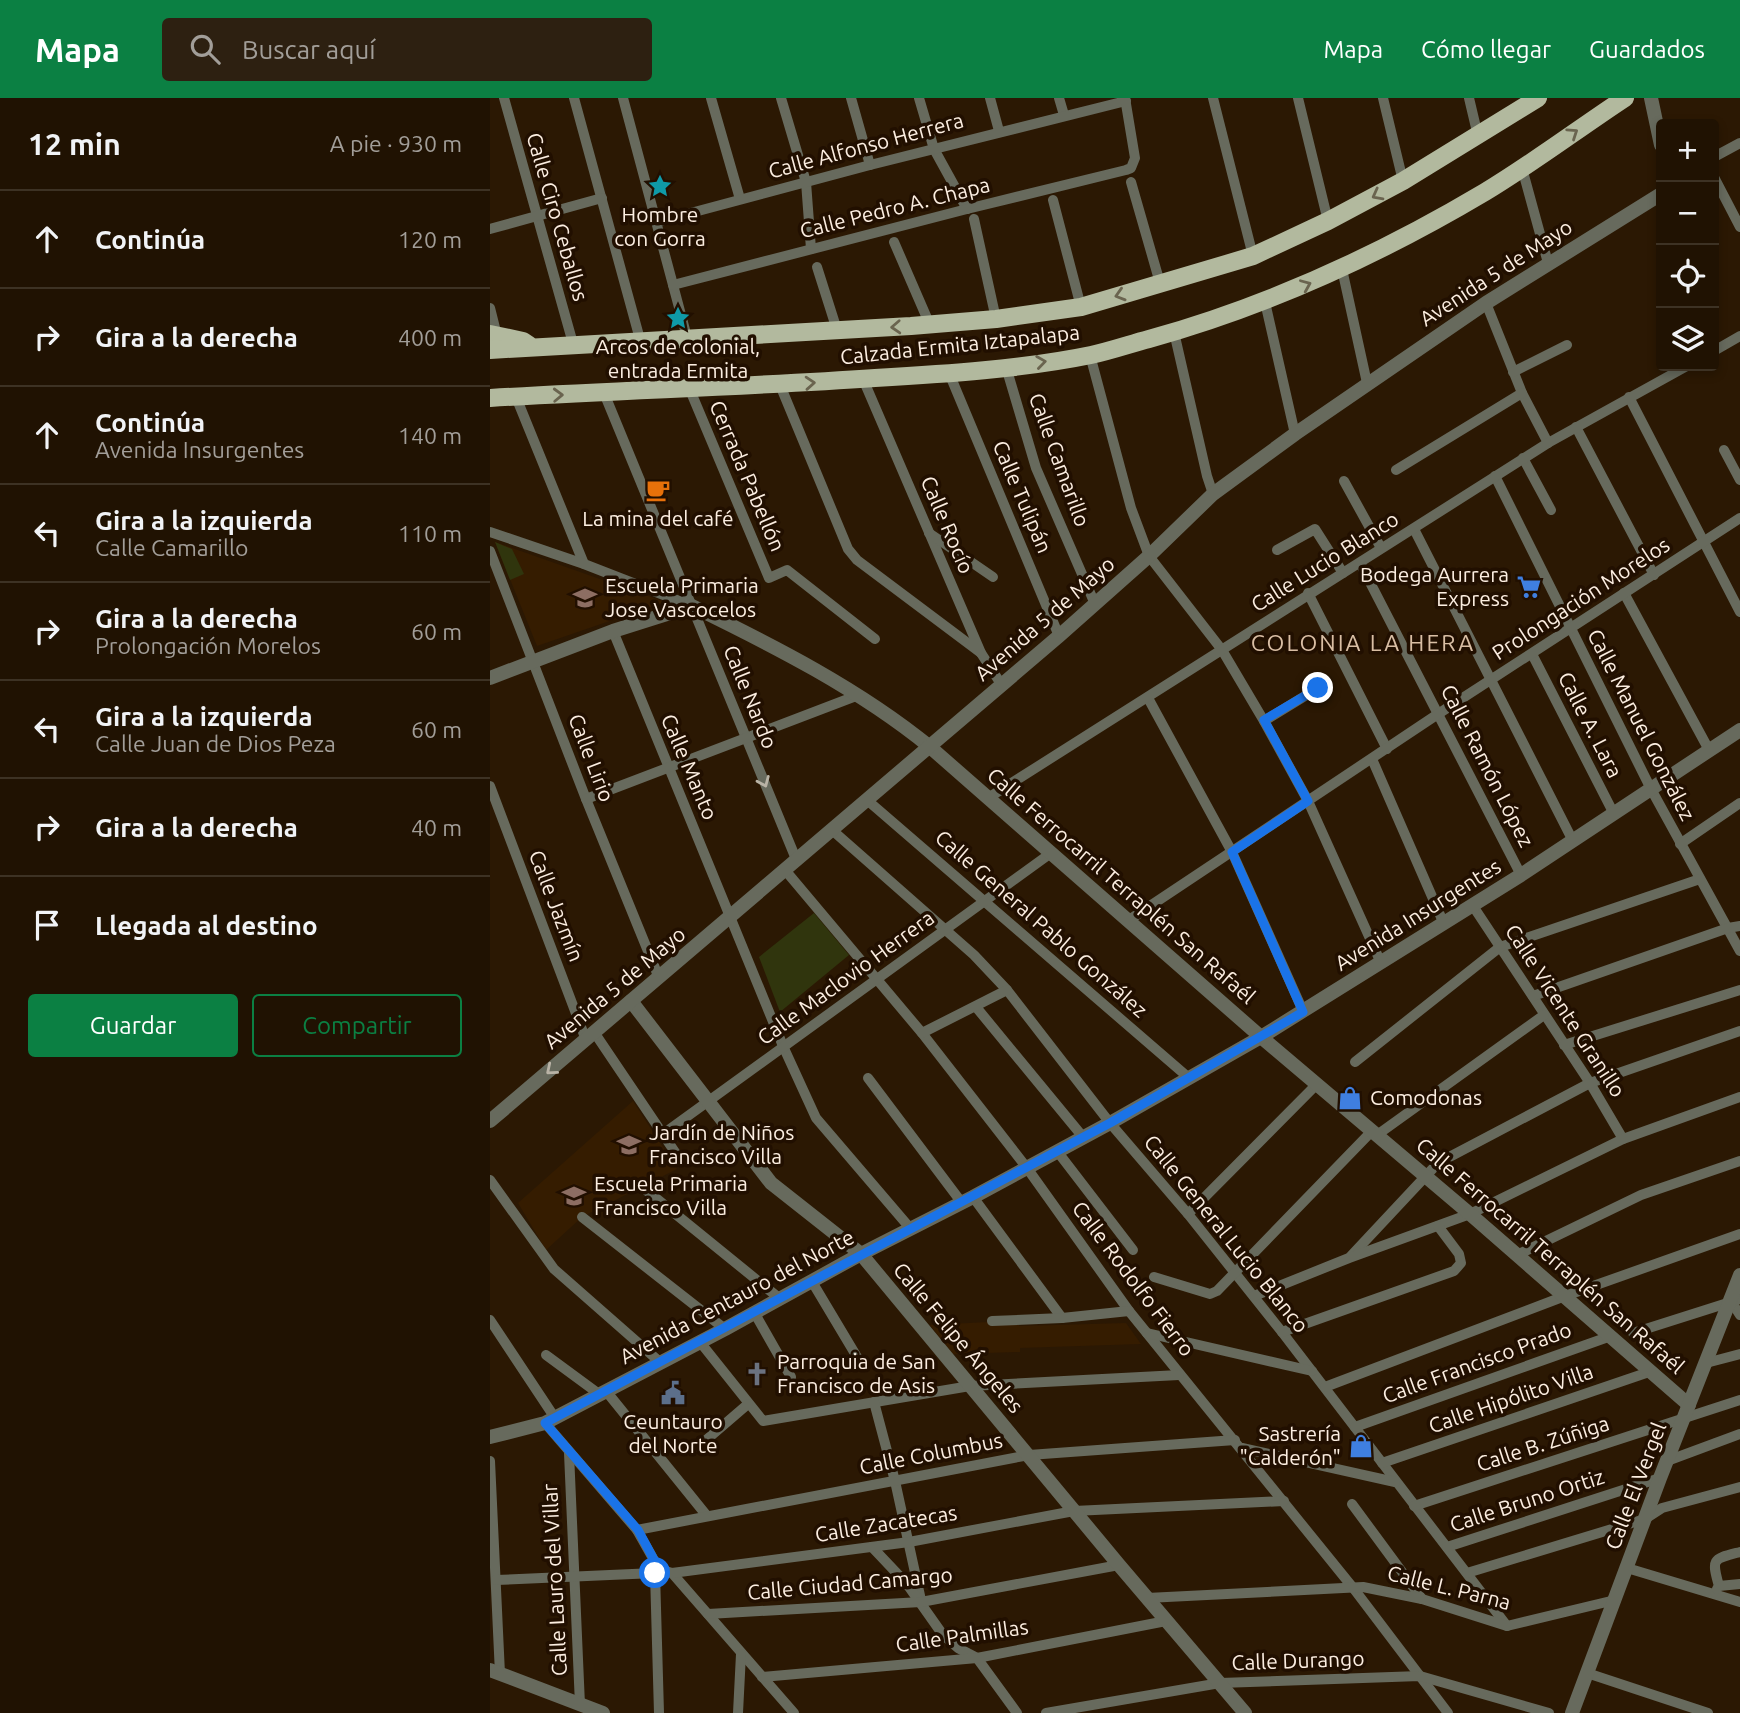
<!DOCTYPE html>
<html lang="es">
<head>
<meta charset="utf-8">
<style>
	:root { --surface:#201202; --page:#2d2011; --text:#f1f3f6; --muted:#a29e99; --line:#3d3224; --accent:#0b8043 }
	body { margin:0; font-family:Ubuntu,sans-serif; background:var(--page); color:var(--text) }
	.controls { position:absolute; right:21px; top:21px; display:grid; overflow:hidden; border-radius:7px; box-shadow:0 4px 10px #0003 }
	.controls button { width:63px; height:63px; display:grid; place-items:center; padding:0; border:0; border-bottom:2px solid var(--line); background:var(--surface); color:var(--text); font:35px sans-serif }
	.stop { position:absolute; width:21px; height:21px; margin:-16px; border:5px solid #1a73e8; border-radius:50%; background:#fff }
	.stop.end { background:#1a73e8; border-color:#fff; box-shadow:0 2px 7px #0008 }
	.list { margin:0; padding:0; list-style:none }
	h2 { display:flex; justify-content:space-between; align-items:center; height:91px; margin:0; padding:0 28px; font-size:30px }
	h2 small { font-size:23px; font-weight:400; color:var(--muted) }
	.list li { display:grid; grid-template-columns:46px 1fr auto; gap:21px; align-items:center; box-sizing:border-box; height:98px; padding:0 28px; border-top:2px solid var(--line) }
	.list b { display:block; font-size:26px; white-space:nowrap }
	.list p { margin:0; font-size:23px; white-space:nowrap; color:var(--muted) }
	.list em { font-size:23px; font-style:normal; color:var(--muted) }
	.actions { display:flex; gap:14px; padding:21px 28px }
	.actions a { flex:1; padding:16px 0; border:2px solid var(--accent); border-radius:7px; text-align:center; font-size:24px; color:var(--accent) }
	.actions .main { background:var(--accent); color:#fff }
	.icon { flex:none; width:38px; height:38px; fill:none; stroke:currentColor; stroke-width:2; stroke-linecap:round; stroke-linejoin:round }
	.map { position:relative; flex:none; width:1250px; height:1615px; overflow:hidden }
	header { display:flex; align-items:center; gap:42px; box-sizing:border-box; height:98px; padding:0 35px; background:var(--accent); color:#fff }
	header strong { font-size:33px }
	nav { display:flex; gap:38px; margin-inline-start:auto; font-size:24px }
	.search { width:490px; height:63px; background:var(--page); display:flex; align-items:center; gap:18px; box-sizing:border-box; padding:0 24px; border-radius:7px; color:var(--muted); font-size:26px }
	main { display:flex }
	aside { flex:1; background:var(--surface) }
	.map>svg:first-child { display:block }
	.built { fill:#351c00 }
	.green { fill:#30350d }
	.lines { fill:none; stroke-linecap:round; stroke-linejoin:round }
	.minor { stroke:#676a5d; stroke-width:10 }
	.tertiary { stroke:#676a5d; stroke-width:14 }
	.primary { stroke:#b2b99e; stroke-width:18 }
	.oneway { stroke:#6a644f }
	.oneway2 { stroke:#b9b3a6 }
	.route { stroke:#1a73e8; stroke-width:9 }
	.labels { text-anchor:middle; stroke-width:7; stroke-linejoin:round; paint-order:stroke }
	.street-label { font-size:21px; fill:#fceee1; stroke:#210f00 }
	.poi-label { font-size:21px; fill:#fceee1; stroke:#210f00; text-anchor:start }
	.neighbourhood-label { font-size:23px; letter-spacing:2px; fill:#d9bea4; stroke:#210f00 }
</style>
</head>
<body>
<header>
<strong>Mapa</strong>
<div class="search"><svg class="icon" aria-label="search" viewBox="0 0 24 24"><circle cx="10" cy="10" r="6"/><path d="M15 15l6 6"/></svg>Buscar aquí</div>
<nav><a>Mapa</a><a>Cómo llegar</a><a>Guardados</a></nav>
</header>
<main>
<aside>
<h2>12 min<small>A pie · 930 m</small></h2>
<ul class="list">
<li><svg class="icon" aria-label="ahead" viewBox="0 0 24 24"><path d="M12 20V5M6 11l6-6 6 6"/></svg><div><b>Continúa</b></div><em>120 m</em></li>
<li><svg class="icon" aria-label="right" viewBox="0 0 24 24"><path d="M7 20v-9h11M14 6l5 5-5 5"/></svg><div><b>Gira a la derecha</b></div><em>400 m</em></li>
<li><svg class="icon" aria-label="ahead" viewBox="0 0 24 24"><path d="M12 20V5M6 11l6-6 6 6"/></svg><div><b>Continúa</b><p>Avenida Insurgentes</p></div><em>140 m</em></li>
<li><svg class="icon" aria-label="left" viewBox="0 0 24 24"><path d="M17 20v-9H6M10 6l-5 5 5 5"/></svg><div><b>Gira a la izquierda</b><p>Calle Camarillo</p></div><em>110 m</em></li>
<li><svg class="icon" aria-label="right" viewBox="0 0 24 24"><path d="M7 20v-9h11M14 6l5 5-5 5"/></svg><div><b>Gira a la derecha</b><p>Prolongación Morelos</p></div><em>60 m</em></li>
<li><svg class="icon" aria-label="left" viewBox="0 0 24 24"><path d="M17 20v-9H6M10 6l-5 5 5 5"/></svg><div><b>Gira a la izquierda</b><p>Calle Juan de Dios Peza</p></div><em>60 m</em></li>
<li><svg class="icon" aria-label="right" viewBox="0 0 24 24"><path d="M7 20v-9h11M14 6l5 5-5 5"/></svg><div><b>Gira a la derecha</b></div><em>40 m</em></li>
<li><svg class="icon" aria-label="arrive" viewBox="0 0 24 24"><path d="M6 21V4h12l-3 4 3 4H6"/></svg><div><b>Llegada al destino</b></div></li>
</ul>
<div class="actions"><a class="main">Guardar</a><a>Compartir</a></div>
</aside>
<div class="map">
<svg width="1250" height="1615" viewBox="0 0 1250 1615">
	<rect width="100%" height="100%" fill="#2b1803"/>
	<!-- built -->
	<g class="built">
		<path d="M5 444 175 504 47 548Z"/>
		<path d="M143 1003 187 1071 92 1119 56 1152 28 1105Z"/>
		<path d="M498 1224H529V1228L636 1225 651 1246 530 1250V1254L463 1256 440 1227Z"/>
	</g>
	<!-- green -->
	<g class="green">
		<path d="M5 444 22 451 34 476 20 482Z"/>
		<path d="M324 815 359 857 290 914 269 859Z"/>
	</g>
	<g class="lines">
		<!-- minor -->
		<g class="minor">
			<path d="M14 0 84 249"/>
			<path d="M84 0 151 245"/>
			<path d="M133 0 198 243"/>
			<path d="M221 0 250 101"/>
			<path d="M291 0 316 84 321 151"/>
			<path d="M361 0 380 67"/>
			<path d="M429 0 444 51 477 111"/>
			<path d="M500 0 509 33"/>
			<path d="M569 0 574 17"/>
			<path d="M723 0 763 158"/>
			<path d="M808 0 838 123"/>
			<path d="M893 0 913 83"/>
			<path d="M979 0 988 38"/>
			<path d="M1224 59 1250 45"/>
			<path d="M1032 70 1058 165"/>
			<path d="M1224 79 1250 129"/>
			<path d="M641 84 670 185"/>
			<path d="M563 102 591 209"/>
			<path d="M484 121 506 221"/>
			<path d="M167 124 380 67 636 3"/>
			<path d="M0 131 112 100"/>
			<path d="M404 144 440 227"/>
			<path d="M327 169 347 232"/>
			<path d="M852 171 877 285"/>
			<path d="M183 187 477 111 636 72 641 70 645 60 635 0"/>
			<path d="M775 204 805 336"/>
			<path d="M996 205 1032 295 1058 345"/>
			<path d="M0 210 8 242"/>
			<path d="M684 234 717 378 723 396"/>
			<path d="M1224 253 1250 238"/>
			<path d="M600 257 641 410 659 458 732 552 774 623 818 703 891 865"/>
			<path d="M516 269 546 370 605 506"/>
			<path d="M1023 274 1077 247"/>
			<path d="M459 275 569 538"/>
			<path d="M373 281 491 555 511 586"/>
			<path d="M290 287 358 451 367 462 491 555"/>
			<path d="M200 292 279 480 297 472 385 541"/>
			<path d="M114 295 306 761"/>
			<path d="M26 299 94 466"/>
			<path d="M1139 299 1250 514"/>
			<path d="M1086 329 1164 477"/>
			<path d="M1234 352 1250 382"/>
			<path d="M1033 360 1061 412"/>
			<path d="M906 372 1032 295"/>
			<path d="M1005 378 1161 691 1250 853"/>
			<path d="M854 383 891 450"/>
			<path d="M924 431 1083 743"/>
			<path d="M0 434 94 466 202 508"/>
			<path d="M439 435 503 479"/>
			<path d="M787 452 825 431 853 475"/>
			<path d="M0 453 96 701 169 880"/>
			<path d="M870 465 1031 777"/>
			<path d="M818 495 897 651"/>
			<path d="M1134 495 1219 652"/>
			<path d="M123 533 293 948 326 1020 420 1130"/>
			<path d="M1042 556 1124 716"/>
			<path d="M658 600 742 754 813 913"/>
			<path d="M774 623 828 590"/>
			<path d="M882 661 954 826"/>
			<path d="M0 688 96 942"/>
			<path d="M498 700 1058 345 1197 268"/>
			<path d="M96 701 366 598"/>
			<path d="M377 702 699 980"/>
			<path d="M342 732 484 857 517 892 620 1025 698 1116 792 1234 1017 1528"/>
			<path d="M1190 746 1250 705"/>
			<path d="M295 772 432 935 537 1070 639 1213 864 1491 958 1615"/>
			<path d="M983 808 1100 985 1133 1041"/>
			<path d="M639 822 948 616 1250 420"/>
			<path d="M1043 898 1238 830 1250 828"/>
			<path d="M486 909 593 1039"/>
			<path d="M104 934 191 1063"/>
			<path d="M432 935 517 892"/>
			<path d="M1074 947 1250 892"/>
			<path d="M865 964 1010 849 1210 781"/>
			<path d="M378 980 472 1105"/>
			<path d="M173 1036 561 755"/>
			<path d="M887 1037 1054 917"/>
			<path d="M567 1053 643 1152"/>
			<path d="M0 1082 64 1171 171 1265"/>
			<path d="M151 1088 289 1200"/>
			<path d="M483 1099 572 1220"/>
			<path d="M698 1116 827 986"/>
			<path d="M92 1119 235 1231"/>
			<path d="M1027 1157 1151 1097 1250 1063"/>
			<path d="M861 1158 948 1065 1100 985 1250 933"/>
			<path d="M664 1179 720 1196 727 1193 882 1033"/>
			<path d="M321 1182 370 1264"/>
			<path d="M764 1198 859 1160 980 1116 1133 1041 1250 999"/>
			<path d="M1241 1203 1250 1217"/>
			<path d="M264 1214 301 1279"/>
			<path d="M0 1222 65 1320"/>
			<path d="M502 1223 572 1220 639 1213"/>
			<path d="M792 1234 964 1173 971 1165 969 1156 948 1128"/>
			<path d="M657 1235 822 1273"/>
			<path d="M1143 1235 1250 1201"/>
			<path d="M210 1244 273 1323 480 1288 689 1277"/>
			<path d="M56 1257 109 1296"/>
			<path d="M1216 1265 1250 1256"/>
			<path d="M835 1289 1075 1198 1250 1136"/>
			<path d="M116 1293 217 1418"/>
			<path d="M384 1304 405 1383 431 1502"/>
			<path d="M55 1325 147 1432 169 1471"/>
			<path d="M865 1329 1121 1238"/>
			<path d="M208 1349 258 1306"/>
			<path d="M752 1350 905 1384"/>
			<path d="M79 1355 90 1607"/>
			<path d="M0 1363 10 1576"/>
			<path d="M1177 1363 1250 1336"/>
			<path d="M892 1365 1162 1273"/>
			<path d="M862 1406 932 1501"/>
			<path d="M924 1408 1250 1302"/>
			<path d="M147 1432 539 1357 745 1342"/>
			<path d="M382 1449 417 1486 453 1537 468 1550 487 1560 527 1615"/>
			<path d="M957 1449 1170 1380"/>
			<path d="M1137 1470 1250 1504"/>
			<path d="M165 1475 169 1615"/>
			<path d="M182 1475 304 1615"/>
			<path d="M977 1475 1155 1421 1172 1410 1250 1389"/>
			<path d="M6 1482 165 1475 169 1471 182 1475 419 1444 584 1413 794 1403"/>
			<path d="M1229 1488C1221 1460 1223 1461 1250 1454"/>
			<path d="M1227 1491 1229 1488 1250 1486"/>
			<path d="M657 1500 873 1489 932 1501 1017 1528 1125 1502"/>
			<path d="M218 1516 431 1504 629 1467"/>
			<path d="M1097 1575 1218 1615"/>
			<path d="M272 1579 487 1560 676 1523"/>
			<path d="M248 1615 251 1556"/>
			<path d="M556 1615 730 1585 930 1578 1059 1615"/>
		</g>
		<!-- tertiary -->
		<g class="tertiary">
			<path d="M1161 0 1171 47"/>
			<path d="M0 580 123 533 202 508C284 548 369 591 440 649L771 939 980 1116 1199 1307"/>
			<path d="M141 903 281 1085 371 1156 629 1467 755 1615"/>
			<path d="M0 1023 569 538 659 458 723 396 805 336 996 205 1171 96"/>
			<path d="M0 1339 55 1325 235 1231 371 1156 483 1099 620 1025 771 939 1031 777 1250 632"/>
			<path d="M0 1572 113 1615"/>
			<path d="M1082 1615 1170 1380 1250 1177"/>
		</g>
		<!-- primary -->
		<g class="primary">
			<path d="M0 236 33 243 39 247"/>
			<path d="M0 252 421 228 506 221 591 209 763 158 838 123 913 83 1048 0"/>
			<path d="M0 300C128 292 257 289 385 280 455 276 533 271 601 257 620 253 640 246 659 241 778 208 889 157 995 94 1043 65 1088 31 1135 0"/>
		</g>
	</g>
	<!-- one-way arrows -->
	<defs><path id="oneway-chevron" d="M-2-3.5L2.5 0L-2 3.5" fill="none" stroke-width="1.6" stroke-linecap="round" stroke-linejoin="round" transform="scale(1.75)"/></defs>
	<g class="oneway">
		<use href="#oneway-chevron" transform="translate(1083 35) rotate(-34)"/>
		<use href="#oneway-chevron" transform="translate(887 97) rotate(152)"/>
		<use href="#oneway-chevron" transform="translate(816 187) rotate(-23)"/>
		<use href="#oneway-chevron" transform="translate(630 197) rotate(163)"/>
		<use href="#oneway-chevron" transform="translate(406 229) rotate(177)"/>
		<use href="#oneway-chevron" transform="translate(551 264) rotate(-8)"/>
		<use href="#oneway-chevron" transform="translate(320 285) rotate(-4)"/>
		<use href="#oneway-chevron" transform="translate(68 297) rotate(-2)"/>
	</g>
	<g class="oneway2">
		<use href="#oneway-chevron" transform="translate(274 684) rotate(67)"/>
		<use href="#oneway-chevron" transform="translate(61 972) rotate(140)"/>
	</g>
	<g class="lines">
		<!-- route -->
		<path class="route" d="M165 1475 169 1471 148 1432 55 1325 620 1025 813 914 742 754 818 703 774 622 828 590"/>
	</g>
	<!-- icons -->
	<defs>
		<g id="sight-bare" transform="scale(1.89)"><path d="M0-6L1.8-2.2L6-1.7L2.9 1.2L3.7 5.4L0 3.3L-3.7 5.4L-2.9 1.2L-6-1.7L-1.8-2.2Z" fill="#0f9aa8" stroke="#210f00" stroke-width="2.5" paint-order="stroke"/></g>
		<g id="cafe-bare" transform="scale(1.89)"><path d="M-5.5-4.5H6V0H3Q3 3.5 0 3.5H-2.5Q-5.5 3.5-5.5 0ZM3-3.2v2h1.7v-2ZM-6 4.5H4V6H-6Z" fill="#e8710a" stroke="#210f00" stroke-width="2.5" paint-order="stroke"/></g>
		<g id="supermarket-bare" transform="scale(1.89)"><path d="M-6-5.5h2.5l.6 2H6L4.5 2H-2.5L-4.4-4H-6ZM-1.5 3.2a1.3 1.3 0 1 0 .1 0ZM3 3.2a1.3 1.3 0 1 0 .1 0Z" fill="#3f7fe0" stroke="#210f00" stroke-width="2.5" paint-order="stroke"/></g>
		<g id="school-bare" transform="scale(1.89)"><path d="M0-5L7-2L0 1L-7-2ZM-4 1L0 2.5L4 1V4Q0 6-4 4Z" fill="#8d6e63" stroke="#210f00" stroke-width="2.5" paint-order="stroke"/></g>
		<g id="shop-bare" transform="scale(1.89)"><path d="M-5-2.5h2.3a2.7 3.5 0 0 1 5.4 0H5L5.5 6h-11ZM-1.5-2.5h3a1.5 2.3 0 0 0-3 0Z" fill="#3f7fe0" stroke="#210f00" stroke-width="2.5" paint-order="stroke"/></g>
		<g id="church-bare" transform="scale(1.89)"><path d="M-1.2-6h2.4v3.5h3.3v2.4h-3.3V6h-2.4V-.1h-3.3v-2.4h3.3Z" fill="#6b7280" stroke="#210f00" stroke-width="2.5" paint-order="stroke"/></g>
		<g id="civic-bare" transform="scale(1.89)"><path d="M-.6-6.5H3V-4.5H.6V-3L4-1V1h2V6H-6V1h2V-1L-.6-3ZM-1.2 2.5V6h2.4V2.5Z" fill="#5c6f8a" stroke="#210f00" stroke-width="2.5" paint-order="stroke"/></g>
	</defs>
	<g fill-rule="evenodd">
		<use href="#sight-bare" x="170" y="88"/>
		<use href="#sight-bare" x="188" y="220"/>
		<use href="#cafe-bare" x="168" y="392"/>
		<use href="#supermarket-bare" x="1039" y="489"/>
		<use href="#school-bare" x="95" y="500"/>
		<use href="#shop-bare" x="860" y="1000"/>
		<use href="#school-bare" x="139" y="1047"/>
		<use href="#school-bare" x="84" y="1098"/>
		<use href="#church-bare" x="267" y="1276"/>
		<use href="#civic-bare" x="183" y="1295"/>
		<use href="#shop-bare" x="871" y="1348"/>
	</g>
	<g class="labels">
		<!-- street labels -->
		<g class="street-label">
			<text transform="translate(376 48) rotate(-15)" y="7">Calle Alfonso Herrera</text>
			<text transform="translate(405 110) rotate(-14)" y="7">Calle Pedro A. Chapa</text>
			<text transform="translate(67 119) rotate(74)" y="7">Calle Ciro Ceballos</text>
			<text transform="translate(1006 175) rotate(-33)" y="7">Avenida 5 de Mayo</text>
			<text transform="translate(470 247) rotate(-6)" y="7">Calzada Ermita Iztapalapa</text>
			<text transform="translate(569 362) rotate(70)" y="7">Calle Camarillo</text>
			<text transform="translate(257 378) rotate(67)" y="7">Cerrada Pabellón</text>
			<text transform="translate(532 399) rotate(67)" y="7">Calle Tulipán</text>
			<text transform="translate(457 427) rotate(67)" y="7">Calle Rocío</text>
			<text transform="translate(835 464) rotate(-32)" y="7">Calle Lucio Blanco</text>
			<text transform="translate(1091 501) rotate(-33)" y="7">Prolongación Morelos</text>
			<text transform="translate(555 521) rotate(-41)" y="7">Avenida 5 de Mayo</text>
			<text transform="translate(260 599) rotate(68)" y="7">Calle Nardo</text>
			<text transform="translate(1100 627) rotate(63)" y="7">Calle A. Lara</text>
			<text transform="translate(1151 627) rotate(63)" y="7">Calle Manuel González</text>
			<text transform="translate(101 660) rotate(69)" y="7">Calle Lirio</text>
			<text transform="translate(997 668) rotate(63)" y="7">Calle Ramón López</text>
			<text transform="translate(199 669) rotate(67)" y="7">Calle Manto</text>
			<text transform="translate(631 788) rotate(41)" y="7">Calle Ferrocarril Terraplén San Rafaél</text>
			<text transform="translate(66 808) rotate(69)" y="7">Calle Jazmín</text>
			<text transform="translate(928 817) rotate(-32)" y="7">Avenida Insurgentes</text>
			<text transform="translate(551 826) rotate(41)" y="7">Calle General Pablo González</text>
			<text transform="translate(356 880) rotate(-36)" y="7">Calle Maclovio Herrera</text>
			<text transform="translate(125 890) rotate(-40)" y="7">Avenida 5 de Mayo</text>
			<text transform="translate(1075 913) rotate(57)" y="7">Calle Vicente Granillo</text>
			<text transform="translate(736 1136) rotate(51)" y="7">Calle General Lucio Blanco</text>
			<text transform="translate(1060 1158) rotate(41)" y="7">Calle Ferrocarril Terraplén San Rafaél</text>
			<text transform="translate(643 1181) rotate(53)" y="7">Calle Rodolfo Fierro</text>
			<text transform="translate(247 1199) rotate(-28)" y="7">Avenida Centauro del Norte</text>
			<text transform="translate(468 1240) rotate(50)" y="7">Calle Felipe Ángeles</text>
			<text transform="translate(987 1265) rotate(-20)" y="7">Calle Francisco Prado</text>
			<text transform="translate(1021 1301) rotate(-19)" y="7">Calle Hipólito Villa</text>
			<text transform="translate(1053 1346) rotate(-18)" y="7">Calle B. Zúñiga</text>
			<text transform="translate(441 1356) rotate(-11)" y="7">Calle Columbus</text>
			<text transform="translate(1146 1388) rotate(-69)" y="7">Calle El Vergel</text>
			<text transform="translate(1037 1403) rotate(-18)" y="7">Calle Bruno Ortiz</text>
			<text transform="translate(396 1426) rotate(-9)" y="7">Calle Zacatecas</text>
			<text transform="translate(65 1482) rotate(-93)" y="7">Calle Lauro del Villar</text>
			<text transform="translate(360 1486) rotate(-5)" y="7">Calle Ciudad Camargo</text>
			<text transform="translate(959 1490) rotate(14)" y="7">Calle L. Parna</text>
			<text transform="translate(472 1538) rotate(-8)" y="7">Calle Palmillas</text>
			<text transform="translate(808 1563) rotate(-2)" y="7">Calle Durango</text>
		</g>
		<!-- poi labels -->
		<g class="poi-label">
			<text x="170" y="124" text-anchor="middle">Hombre<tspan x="170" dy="24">con Gorra</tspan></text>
			<text x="188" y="256" text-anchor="middle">Arcos de colonial,<tspan x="188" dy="24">entrada Ermita</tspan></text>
			<text x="168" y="428" text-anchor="middle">La mina del café</text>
			<text x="1019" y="484" text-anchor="end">Bodega Aurrera<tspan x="1019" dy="24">Express</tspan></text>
			<text x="115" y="495">Escuela Primaria<tspan x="115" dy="24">Jose Vascocelos</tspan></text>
			<text x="880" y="1007">Comodonas</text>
			<text x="159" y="1042">Jardín de Niños<tspan x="159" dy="24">Francisco Villa</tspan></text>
			<text x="104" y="1093">Escuela Primaria<tspan x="104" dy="24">Francisco Villa</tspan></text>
			<text x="287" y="1271">Parroquia de San<tspan x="287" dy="24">Francisco de Asis</tspan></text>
			<text x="183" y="1331" text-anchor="middle">Ceuntauro<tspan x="183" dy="24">del Norte</tspan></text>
			<text x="851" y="1343" text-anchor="end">Sastrería<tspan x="851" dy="24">"Calderón"</tspan></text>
		</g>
		<!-- neighbourhood labels -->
		<g class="neighbourhood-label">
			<text x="873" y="553">COLONIA LA HERA</text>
		</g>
	</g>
</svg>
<div class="controls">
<button>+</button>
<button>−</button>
<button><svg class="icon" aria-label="locate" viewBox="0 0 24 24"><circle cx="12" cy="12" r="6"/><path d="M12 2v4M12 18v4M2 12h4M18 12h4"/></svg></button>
<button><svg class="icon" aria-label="layers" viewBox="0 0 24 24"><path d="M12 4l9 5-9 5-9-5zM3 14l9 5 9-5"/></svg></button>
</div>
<div class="stop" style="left:165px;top:1475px"></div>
<div class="stop end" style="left:828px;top:590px"></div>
</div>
</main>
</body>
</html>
